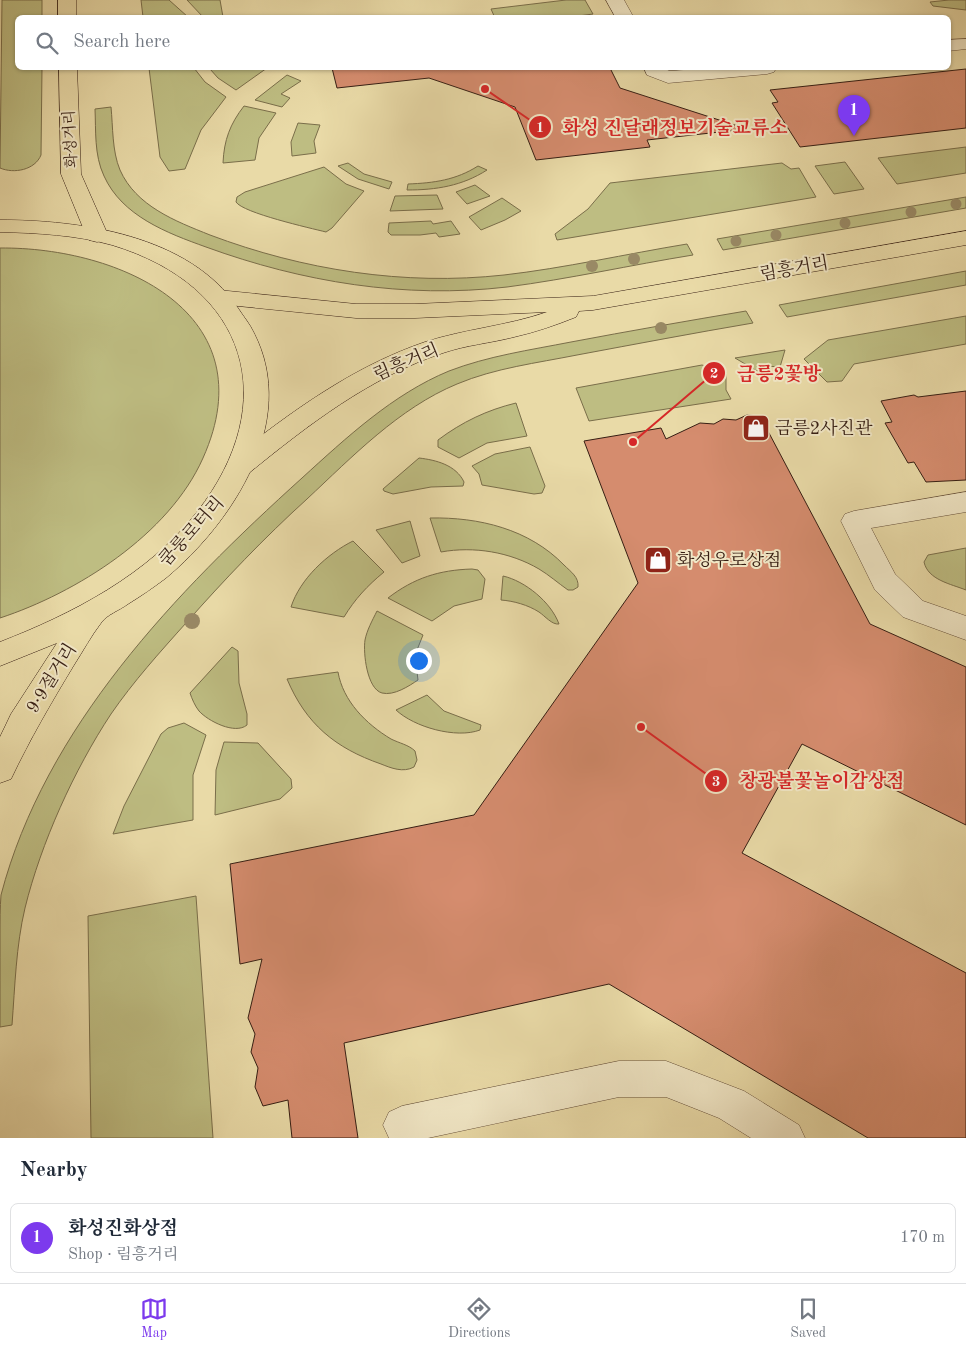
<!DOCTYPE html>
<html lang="en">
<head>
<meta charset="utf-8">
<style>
	:root { --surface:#fff; --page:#f2f2f3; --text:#1f2937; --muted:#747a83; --line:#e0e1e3; --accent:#7c3aed }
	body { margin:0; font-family:"Old Standard TT","Noto Serif KR",serif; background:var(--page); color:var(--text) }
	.you { position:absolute; left:418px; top:660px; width:18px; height:18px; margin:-12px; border:4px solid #fff; border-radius:50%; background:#1a73e8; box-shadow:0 0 0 8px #1a73e833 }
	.badge { display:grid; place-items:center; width:32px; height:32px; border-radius:50%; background:var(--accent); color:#fff; font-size:16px; font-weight:700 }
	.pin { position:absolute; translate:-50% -41px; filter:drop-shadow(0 1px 2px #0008) }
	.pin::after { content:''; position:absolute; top:26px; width:18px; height:15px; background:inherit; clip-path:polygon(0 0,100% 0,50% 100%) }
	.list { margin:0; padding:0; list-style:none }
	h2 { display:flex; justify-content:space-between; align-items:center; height:65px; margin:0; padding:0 20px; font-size:21px }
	h2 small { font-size:16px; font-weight:400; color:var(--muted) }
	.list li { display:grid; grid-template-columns:32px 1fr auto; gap:15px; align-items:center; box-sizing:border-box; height:70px; margin:0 10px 10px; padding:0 10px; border:1px solid var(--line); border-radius:8px }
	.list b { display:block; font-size:19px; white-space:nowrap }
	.list p { margin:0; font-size:16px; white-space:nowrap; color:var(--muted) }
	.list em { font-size:16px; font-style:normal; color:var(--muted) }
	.icon { flex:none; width:28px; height:28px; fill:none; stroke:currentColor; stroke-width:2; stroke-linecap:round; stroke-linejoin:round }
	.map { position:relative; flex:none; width:966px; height:1138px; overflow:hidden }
	.search { position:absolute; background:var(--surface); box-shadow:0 1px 4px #0004; left:15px; right:15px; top:15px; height:55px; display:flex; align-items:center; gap:12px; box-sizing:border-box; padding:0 18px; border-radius:8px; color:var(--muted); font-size:19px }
	.sheet { height:145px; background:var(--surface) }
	nav { display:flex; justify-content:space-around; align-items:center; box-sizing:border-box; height:70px; border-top:1px solid var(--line); background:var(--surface); font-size:14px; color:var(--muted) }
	nav a { display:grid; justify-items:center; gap:2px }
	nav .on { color:var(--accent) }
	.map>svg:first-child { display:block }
	.green { fill:#bebd82; stroke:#7a6e4a }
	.building { fill:#d58c6e; stroke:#361e13 }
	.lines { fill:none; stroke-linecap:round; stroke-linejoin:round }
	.street-casing { stroke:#634d38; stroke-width:1 }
	.primary-casing { stroke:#361e13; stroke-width:1 }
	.highway-casing { stroke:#361e13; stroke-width:1 }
	.street { fill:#f1e7c6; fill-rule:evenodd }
	.primary { fill:#e9daa7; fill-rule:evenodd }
	.highway { fill:#e9daa7; fill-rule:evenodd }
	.tree { fill:#998965 }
	.labels { text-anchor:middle; stroke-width:4; stroke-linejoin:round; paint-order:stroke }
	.far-street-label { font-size:15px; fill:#361e13; stroke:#f1e7c6 }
	.street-label { font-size:18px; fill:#361e13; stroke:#f1e7c6 }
	.poi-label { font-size:18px; fill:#361e13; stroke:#f1e7c6; text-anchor:start }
	.leader { fill:none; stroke:#d62828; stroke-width:2 }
	.callout-dot { fill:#d62828; stroke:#f1e7c6; stroke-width:2 }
	.mark-label { font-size:15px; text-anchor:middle; font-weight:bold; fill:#fff }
	.callout-label { font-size:19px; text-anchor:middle; font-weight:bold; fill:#d62828; stroke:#f1e7c6; stroke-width:4; stroke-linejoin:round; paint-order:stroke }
</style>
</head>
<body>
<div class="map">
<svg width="966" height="1138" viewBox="0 0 966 1138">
	<rect width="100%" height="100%" fill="#e9daa7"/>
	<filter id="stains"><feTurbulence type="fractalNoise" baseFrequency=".004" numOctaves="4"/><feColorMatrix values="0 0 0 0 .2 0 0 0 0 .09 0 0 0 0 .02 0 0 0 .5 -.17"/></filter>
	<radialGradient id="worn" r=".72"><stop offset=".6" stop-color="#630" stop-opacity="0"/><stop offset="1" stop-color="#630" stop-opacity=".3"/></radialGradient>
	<!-- green -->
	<g class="green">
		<path d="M2 0H42V17L18 18V68H42L41 155C35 170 14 174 0 168Z"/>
		<path d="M141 0H169L188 17H143Z"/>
		<path d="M187 0H220L223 17H203Z"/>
		<path d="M566 0H585L593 14 564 18H495L491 9Z"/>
		<path d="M949 0H966V10L933 6 930 2Z"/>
		<path d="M149 68H194L205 82 226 97 201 130 185 169 169 171 160 157Z"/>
		<path d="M210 69V68H267L236 90 218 78Z"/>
		<path d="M287 75 301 81 281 94 290 98 282 107 255 100Z"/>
		<path d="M244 106 276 113 259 138 255 160 223 163C224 140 230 124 244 106Z"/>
		<path d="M111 107C113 127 112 151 120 170 136 206 175 221 210 235 303 270 404 286 504 275 565 268 626 254 687 244L693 255C631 265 569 279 507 287 405 299 302 282 206 247 167 233 122 216 104 176 94 155 96 130 95 109Z"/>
		<path d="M298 123 320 125 314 141 316 153 292 156 291 142Z"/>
		<path d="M966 147V173L897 184 878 158Z"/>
		<path d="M845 162 864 189 834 194 815 166Z"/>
		<path d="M348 163 364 174 392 182 389 189 358 179 338 166Z"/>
		<path d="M782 163 791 169 799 168 816 197 557 240 555 234 588 209 610 183Z"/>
		<path d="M478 166 487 170C462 186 436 190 407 190L408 184C434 183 456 180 478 166Z"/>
		<path d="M324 167 346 184 364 191 332 228 326 232C310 228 243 213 236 202L237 197 245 192Z"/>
		<path d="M475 185 490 196 467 204 456 192Z"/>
		<path d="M437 195 443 209 390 211 395 196Z"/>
		<path d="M966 197V208L723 250 717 239Z"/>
		<path d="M502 198 521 211 505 220 481 230 469 217Z"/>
		<path d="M431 221 433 224 451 221 460 234 439 237 436 233 420 235H391L388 232 389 223Z"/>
		<path d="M0 248C120 247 268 313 203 458 169 535 76 593 0 618Z"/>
		<path d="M966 271V285L787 317 779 305Z"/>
		<path d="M746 311 753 323C694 333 636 344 577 355 537 363 495 368 457 384 399 408 352 457 307 499 264 538 224 580 186 623 160 652 133 682 111 714 74 770 41 843 25 908 16 946 15 986 12 1025L0 1027C0 996 0 965 0 935 0 922 0 907 1 895 45 727 176 592 302 478 346 438 393 394 449 371 488 356 530 350 571 342 629 331 687 321 746 311Z"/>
		<path d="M966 316V344L854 364 842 381 827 382 804 359 828 340Z"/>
		<path d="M785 350 780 367 766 366 757 371 735 358Z"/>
		<path d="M702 365 726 372V390L731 399 589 421 576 388Z"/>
		<path d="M516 403 527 436 487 443 459 458 438 447V440C462 422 487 410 516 403Z"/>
		<path d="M530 447 545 486 542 493 534 494 482 485 479 474 472 466 495 454Z"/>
		<path d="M419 458C436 460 456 465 464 482L463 486 431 487 393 494 384 491 383 489Z"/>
		<path d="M430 518C479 517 529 529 564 565 571 572 579 577 578 587L573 590H568C558 583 549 575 539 569 510 552 474 546 441 552Z"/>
		<path d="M410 521 420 556 402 563 376 530Z"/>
		<path d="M353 541 384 572C367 586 355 599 344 617L291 607C300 579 327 554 353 541Z"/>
		<path d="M966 548V590C951 584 928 580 924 562L928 555Z"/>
		<path d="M472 569 478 570 485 579 482 599 454 606 432 621 388 598C414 578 439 570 472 569Z"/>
		<path d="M503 576C525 581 551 602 559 624 552 625 545 616 539 612 528 605 514 601 501 600Z"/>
		<path d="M377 611 423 635 415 655 418 680C409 686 394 696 382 693 367 689 363 653 365 640 367 630 372 621 377 611Z"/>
		<path d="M232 647 238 651 239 683 247 714V725C235 735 208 721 199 711 195 706 192 699 190 693Z"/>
		<path d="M338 672C343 701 366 724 391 739 399 743 409 745 415 751L417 760 414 767C403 773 391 768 381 764 335 748 306 724 287 679Z"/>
		<path d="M427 695 444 711 481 725 480 730C456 739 414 727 396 710Z"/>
		<path d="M184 723 206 735 193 775V820L113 834 124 806 161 734 168 728Z"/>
		<path d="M224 742 258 743 291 779 292 788 280 799 215 815 216 770Z"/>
		<path d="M196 896 213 1138H91L88 916Z"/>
	</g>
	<!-- building -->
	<g class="building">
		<path d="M332 68H610L620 88 747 129 647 140 650 147 536 160 515 107 429 78 337 88Z"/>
		<path d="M966 69V128L800 147 772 103 778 102 770 90Z"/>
		<path d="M966 391V480L926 482 914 462 908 463 885 423 892 422 881 401 914 395 918 397Z"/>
		<path d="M747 415 760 416 870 624 966 667V825L802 744 742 853 966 973V1138H868L609 984 344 1043 358 1138H292L288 1100 263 1106 255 1087 258 1068 251 1052 255 1034 248 1018 262 959 240 964 230 864 474 815 638 583 584 441 661 428 666 439 700 423 714 424 723 419 736 420Z"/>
	</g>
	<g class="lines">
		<!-- street casing -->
		<g class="street-casing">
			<g id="street">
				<path d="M606 0H624L634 18H616Z"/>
				<path d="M966 39V49L948 51V40Z"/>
				<path d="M644 68H662L670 71 711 68H776L774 72 767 74 668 83 647 75Z"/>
				<path d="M966 492V512L871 528 895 574 923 601 966 616V640L903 617 875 590 841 521 845 514 854 511Z"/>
				<path d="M619 1061H666L744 1091 799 1125 805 1138H751L719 1118 666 1097H619L428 1138H389L383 1125 389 1112 402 1106Z"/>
			</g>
		</g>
		<!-- primary casing -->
		<g class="primary-casing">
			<g id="primary">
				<rect x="58" y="0" width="18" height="18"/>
				<path d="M59 68H77L81 174 108 235 105 240 97 242 89 240 86 235 61 174Z"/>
				<path d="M966 231V245L593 310 579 311 576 317C556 325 536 332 514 337 491 343 466 345 443 353 370 377 308 425 249 473L240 475 231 473 227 466 231 459C291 412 352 367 425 342 465 329 507 326 547 312L415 318H356L218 304 210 302 207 297 210 292 218 290 356 304H415L593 296Z"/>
			</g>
		</g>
		<!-- highway casing -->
		<g class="highway-casing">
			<path id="highway" d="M0 220C80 220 189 235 238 308 243 316 250 324 254 333 299 421 233 522 166 578 154 587 141 596 128 604 120 610 106 615 101 623 91 636 83 651 74 665 51 703 30 739 11 779L0 783V737L11 714 57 643 0 666V642C72 614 148 575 197 512 283 402 248 286 112 245 76 235 38 233 0 232Z"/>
		</g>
		<!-- street -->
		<use href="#street" class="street"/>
		<!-- primary -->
		<use href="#primary" class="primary"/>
		<!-- highway -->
		<use href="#highway" class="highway"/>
	</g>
	<!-- trees -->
	<g class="tree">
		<circle cx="956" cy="204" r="5.5"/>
		<circle cx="911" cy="212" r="5.5"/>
		<circle cx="845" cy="223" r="5.5"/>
		<circle cx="776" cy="235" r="5.5"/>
		<circle cx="736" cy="241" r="5.5"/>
		<circle cx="634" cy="259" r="6"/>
		<circle cx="592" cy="266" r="6"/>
		<circle cx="661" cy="328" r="6"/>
		<circle cx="192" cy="621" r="8"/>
	</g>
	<!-- icons -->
	<defs>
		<g id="shop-square" transform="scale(1.4375)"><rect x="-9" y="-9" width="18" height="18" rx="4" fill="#8f2418" stroke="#f1e7c6"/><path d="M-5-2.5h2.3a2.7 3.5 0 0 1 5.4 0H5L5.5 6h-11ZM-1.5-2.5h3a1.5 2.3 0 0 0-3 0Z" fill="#fff"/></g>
	</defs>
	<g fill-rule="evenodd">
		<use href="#shop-square" x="756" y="428"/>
		<use href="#shop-square" x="658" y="560"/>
	</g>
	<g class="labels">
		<!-- far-street labels -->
		<g class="far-street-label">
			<text transform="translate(70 139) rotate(-93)" y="5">화성거리</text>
		</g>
		<!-- street labels -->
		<g class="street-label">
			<text transform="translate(794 268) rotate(-10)" y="6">림흥거리</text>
			<text transform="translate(406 362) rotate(-23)" y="6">림흥거리</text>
			<text transform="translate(191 531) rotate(-48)" y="6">쿰룽로터리</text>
			<text transform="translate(51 678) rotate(-58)" y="6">9·9절거리</text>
		</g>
		<!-- poi labels -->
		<g class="poi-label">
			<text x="775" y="434">금릉2사진관</text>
			<text x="677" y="566">화성우로상점</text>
		</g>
	</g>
	<!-- callouts -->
	<path class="leader" d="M485 89L540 127M633 442L714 373M641 727L716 781"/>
	<g class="callout-dot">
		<circle cx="485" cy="89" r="5"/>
		<circle cx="633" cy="442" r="5"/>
		<circle cx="641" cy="727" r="5"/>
		<circle cx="540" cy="127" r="12"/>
		<circle cx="714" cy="373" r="12"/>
		<circle cx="716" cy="781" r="12"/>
	</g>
	<g class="mark-label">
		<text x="540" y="132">1</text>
		<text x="714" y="378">2</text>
		<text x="716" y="786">3</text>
	</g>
	<g class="callout-label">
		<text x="675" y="134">화성 진달래정보기술교류소</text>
		<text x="779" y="380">금릉2꽃방</text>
		<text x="822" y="787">창광불꽃놀이감상점</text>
	</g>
	<rect width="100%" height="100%" filter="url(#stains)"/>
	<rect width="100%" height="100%" fill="url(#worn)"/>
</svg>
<div class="you"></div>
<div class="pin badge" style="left:854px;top:136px">1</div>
<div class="search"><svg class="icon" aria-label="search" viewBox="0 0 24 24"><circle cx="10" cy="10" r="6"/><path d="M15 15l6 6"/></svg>Search here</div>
</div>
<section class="sheet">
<h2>Nearby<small></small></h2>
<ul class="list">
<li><span class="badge">1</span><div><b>화성진화상점</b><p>Shop · 림흥거리</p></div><em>170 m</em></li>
</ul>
</section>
<nav>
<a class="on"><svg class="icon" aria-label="map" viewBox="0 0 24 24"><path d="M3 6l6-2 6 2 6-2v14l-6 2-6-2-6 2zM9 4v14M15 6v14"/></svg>Map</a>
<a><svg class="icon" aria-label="directions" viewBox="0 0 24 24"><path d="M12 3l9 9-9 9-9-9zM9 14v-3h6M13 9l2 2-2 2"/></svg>Directions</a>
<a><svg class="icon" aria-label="saved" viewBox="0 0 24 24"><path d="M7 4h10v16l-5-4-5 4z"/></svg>Saved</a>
</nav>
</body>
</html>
